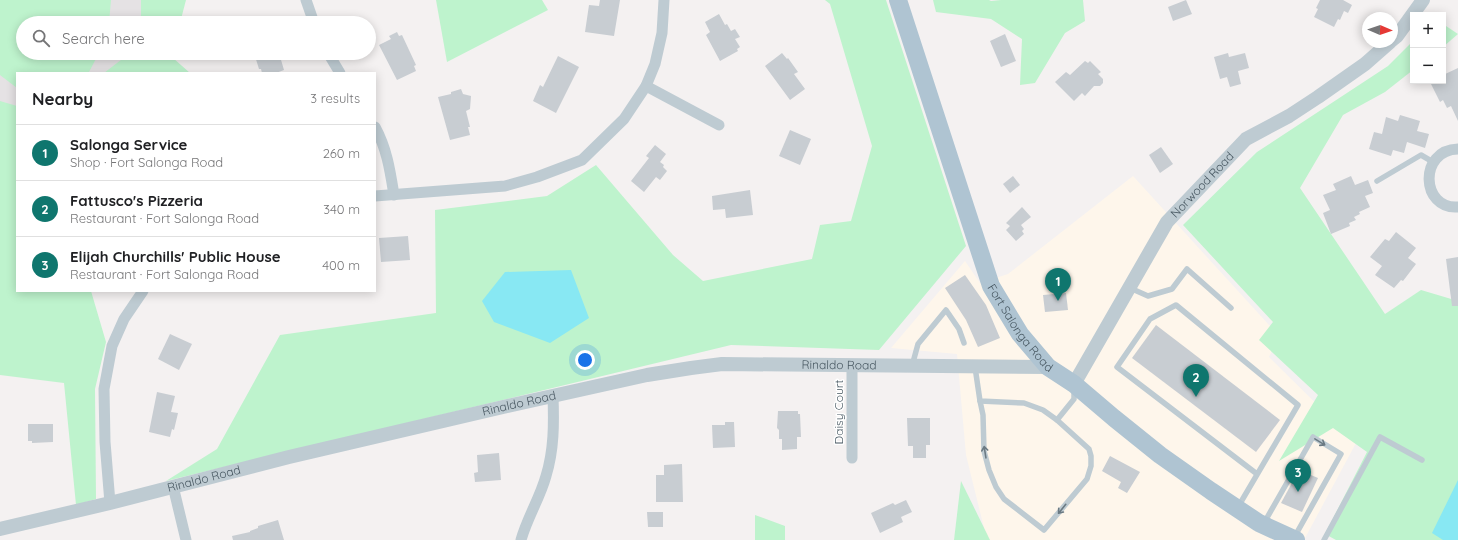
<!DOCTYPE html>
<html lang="en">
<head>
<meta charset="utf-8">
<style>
	:root { --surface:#fff; --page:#f6f6f6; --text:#202124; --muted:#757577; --line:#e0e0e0; --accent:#0f766e }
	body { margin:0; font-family:Quicksand,sans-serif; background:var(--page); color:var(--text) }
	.controls { position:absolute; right:12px; top:12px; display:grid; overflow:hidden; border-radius:0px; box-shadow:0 2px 10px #0003 }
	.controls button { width:36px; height:36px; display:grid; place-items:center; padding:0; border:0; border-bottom:1px solid var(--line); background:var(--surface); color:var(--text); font:20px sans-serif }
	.compass { position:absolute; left:1362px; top:12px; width:36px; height:36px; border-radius:50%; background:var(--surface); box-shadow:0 2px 10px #0003; rotate:92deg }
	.you { position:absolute; left:585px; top:360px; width:14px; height:14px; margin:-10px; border:3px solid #fff; border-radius:50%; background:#1a73e8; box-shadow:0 0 0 6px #1a73e833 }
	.badge { display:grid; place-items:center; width:26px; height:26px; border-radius:50%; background:var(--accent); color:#fff; font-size:13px; font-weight:700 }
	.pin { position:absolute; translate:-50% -33px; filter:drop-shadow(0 1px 2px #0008) }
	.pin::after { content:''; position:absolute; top:21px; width:14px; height:12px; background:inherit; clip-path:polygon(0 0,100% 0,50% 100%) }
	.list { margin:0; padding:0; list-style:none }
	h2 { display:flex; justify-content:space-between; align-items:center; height:52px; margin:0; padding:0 16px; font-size:17px }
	h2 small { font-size:13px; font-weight:400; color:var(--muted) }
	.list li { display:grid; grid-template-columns:26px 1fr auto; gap:12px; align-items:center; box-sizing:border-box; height:56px; padding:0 16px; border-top:1px solid var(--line) }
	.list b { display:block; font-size:15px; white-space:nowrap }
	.list p { margin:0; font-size:13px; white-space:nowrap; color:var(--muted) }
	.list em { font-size:13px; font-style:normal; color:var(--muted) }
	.icon { flex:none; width:22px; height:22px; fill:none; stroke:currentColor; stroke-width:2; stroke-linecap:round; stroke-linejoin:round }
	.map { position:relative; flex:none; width:1458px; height:540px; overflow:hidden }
	.search { position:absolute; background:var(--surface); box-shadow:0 2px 10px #0003; left:16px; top:16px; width:360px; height:44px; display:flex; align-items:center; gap:10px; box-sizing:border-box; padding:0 14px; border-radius:22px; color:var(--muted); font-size:15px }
	.panel { position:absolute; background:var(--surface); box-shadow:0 2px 10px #0003; left:16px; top:72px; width:360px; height:220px; border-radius:0px }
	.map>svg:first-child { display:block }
	.commercial { fill:#fef6eb }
	.education { fill:#e5e2e4 }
	.green { fill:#bef3cd }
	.water { fill:#88e8f3 }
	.building { fill:#c8cdd2 }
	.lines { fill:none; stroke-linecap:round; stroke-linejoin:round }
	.service { stroke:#becbd2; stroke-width:5.5 }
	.minor { stroke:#becbd2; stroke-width:11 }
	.tertiary { stroke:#becbd2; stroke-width:14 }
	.primary { stroke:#afc4d2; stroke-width:18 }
	.oneway { stroke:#6b7a83 }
	.labels { text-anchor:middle; stroke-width:3; stroke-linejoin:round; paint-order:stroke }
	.street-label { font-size:12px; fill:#475761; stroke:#fff }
</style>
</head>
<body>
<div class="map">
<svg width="1458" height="540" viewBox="0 0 1458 540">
	<rect width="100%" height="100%" fill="#f4f1f1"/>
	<!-- commercial -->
	<path class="commercial" d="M1133 176 1279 336 1269 357 1356 443 1304 540H987L966 455 957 354 891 348 965 261 980 283 1008 274Z"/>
	<!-- education -->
	<path class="education" d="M0 0H147L148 23H23V53H150V73H17V152L0 155Z"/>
	<!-- green -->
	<g class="green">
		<path d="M0 0H111L109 23H23V53H99L89 72 17 73V88L0 75Z"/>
		<path d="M141 0H186L180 23H141Z"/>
		<path d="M436 0H542L548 10 447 62Z"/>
		<path d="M825 0H886L966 246 879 350 731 345 166 481 217 449 280 335 436 313 435 210 547 196 596 165 673 255 703 281 812 259 820 225 851 221 872 146 830 4Z"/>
		<path d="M933 0H989L991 1 1001 0H1083L1085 21 1065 33 1035 83 1020 85 1022 39 991 19 936 12Z"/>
		<path d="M1443 24 1458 34 1443 47Z"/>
		<path d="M1413 41V70L1385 92 1343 115 1300 188 1385 314 1421 290 1458 301V540H1336L1325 534 1367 452 1333 428 1279 461 1318 395 1259 340 1273 322 1183 225 1257 152 1388 66Z"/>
		<path d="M130 53H174L173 58 190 73H104Z"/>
		<path d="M0 101 17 106V291H91L106 342 95 389 96 499 76 505 64 383 0 375Z"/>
		<path d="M961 481 990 540H954Z"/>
		<path d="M755 515 785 526V540H755Z"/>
	</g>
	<!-- water -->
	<g class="water">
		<path d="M571 270 589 318 550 343 494 322 482 301 505 272Z"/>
		<path d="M1458 480V540H1443L1432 533Z"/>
	</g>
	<!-- building -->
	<g class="building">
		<path d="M600 0H620L614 36 585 32 589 5 599 6Z"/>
		<path d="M1186 0 1192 14 1173 21 1168 7Z"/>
		<path d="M1320 0H1343L1352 5 1348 13 1344 11 1340 20 1338 19 1334 27 1314 17 1318 9 1316 8Z"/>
		<path d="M719 14 725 25 727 24 731 31 735 29 740 37 735 39 740 47 737 49 738 51 720 61 706 35 710 32 705 22Z"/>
		<path d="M397 32 399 36 402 35 416 65 414 66 416 71 397 80 379 45 391 39 389 36Z"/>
		<path d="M1005 34 1016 61 1001 67 990 41Z"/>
		<path d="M254 53H279L284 70 276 73H262L261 69H259Z"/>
		<path d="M782 53 787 59 788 58 798 72 794 74 805 89 790 100 765 66Z"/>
		<path d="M1228 53 1229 57 1245 53 1249 68 1238 71 1241 84 1230 87 1227 77 1220 79 1214 57Z"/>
		<path d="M558 56 579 67 556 113 533 101 540 85 543 87Z"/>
		<path d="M1085 61 1088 63 1090 61 1101 72 1098 74 1103 79V83L1100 86H1094L1085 96 1082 93 1074 101 1055 82 1066 72 1070 75Z"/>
		<path d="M1458 68V121L1451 106 1447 108 1443 100 1440 102 1431 84 1436 81H1443V75Z"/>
		<path d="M461 89 463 94 471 96 470 109 466 111 470 127H468L470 135 450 140 438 97 451 94V92Z"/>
		<path d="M1400 115 1420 121 1417 131 1429 134 1425 148 1407 142 1404 153 1393 150 1391 156 1369 149 1374 132 1382 134 1386 117 1398 121Z"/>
		<path d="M790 130 811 139 800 165 779 156Z"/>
		<path d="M655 145 666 154 660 162 664 165 663 167 667 171 660 180 656 177 644 192 631 181 649 158 646 156Z"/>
		<path d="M1161 147 1173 164 1160 173 1149 155Z"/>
		<path d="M1013 176 1020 185 1010 193 1003 184Z"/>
		<path d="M1351 176 1355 185 1368 180 1373 193 1365 196 1370 207 1359 212 1360 214 1354 217 1356 220 1349 223 1350 226 1331 234 1323 213 1330 210 1323 195 1336 190 1333 184Z"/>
		<path d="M750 190 753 215 726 218 725 209 713 210 712 196Z"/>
		<path d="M1022 207 1031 217 1021 225 1024 229 1022 231 1024 234 1016 241 1006 230 1010 226 1006 223Z"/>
		<path d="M1396 232 1416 248 1408 258 1416 264 1403 281 1401 280 1394 288 1375 275 1382 266 1370 257 1385 239 1389 241Z"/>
		<path d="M408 236 410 260 381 262 379 238Z"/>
		<path d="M1458 257V306H1452L1446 259Z"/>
		<path d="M965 275 986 305 1000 338 978 347 966 320 945 288Z"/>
		<path d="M1066 293 1068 310 1045 312 1043 295Z"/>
		<path d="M1156 325 1280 420 1256 452 1132 358Z"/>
		<path d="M170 334 192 344 179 370 158 359Z"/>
		<path d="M157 392 175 396 171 412 178 413 174 430 172 429 170 437 149 432Z"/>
		<path d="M778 411H798V414H800L801 437H797V449L782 450V439H779V430L777 428Z"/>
		<path d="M907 418H930V445H926V458H913V446H908Z"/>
		<path d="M725 422H734L735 447 713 448 712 425H725Z"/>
		<path d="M28 424H53V442L32 443V441H28Z"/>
		<path d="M499 453 501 480 475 482 474 473 478 472 477 455Z"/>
		<path d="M1110 456 1140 472 1127 493 1118 488 1121 482 1102 471Z"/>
		<path d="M682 464 683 502H656V475H664V465Z"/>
		<path d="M1299 470 1318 478 1302 512 1281 503Z"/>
		<path d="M906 500 912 512 901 517 903 522 880 533 871 513 893 503 895 505Z"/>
		<path d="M647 512H663V527H648Z"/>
		<path d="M278 520 284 540H233L232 536 250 532V531L258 528V526Z"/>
	</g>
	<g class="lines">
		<!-- service -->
		<g class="service">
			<path d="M1377 181 1421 155 1433 162"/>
			<path d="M1130 288 1148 296 1172 289 1187 269 1231 308"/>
			<path d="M912 366 918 344 946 310 959 329 964 343"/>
			<path d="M975 367 980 401 1024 403 1043 410 1057 420 1074 399V389"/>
			<path d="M980 401 983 415 984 451 989 470 996 487 1004 499 1044 530 1087 479 1091 466V456L1089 449 1057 420"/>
			<path d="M1238 507 1298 405 1176 305 1150 319 1117 367 1257 474"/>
			<path d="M1264 523 1313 437 1341 454 1295 536"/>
			<path d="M1324 540 1380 437 1422 460"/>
		</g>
		<!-- minor -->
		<g class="minor">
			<path d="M306 0 314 23"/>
			<path d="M328 53 340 73"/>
			<path d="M646 86 719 125"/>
			<path d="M375 127C387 149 390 170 394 195"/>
			<path d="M1458 149C1418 150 1421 210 1458 207"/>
			<path d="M375 196 505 186 537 177 582 160 624 119 646 86 655 64 662 33 664 0"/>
			<path d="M852 458V365"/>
			<path d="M173 486 186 540"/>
			<path d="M110 503 105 442 104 389 112 346 124 319 143 291"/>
			<path d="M521 540C527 518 540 498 546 476 554 450 554 424 553 396"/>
		</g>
		<!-- tertiary -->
		<g class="tertiary">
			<path d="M1392 40 1397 36 1423 0"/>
			<path id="s1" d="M1074 384 1167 222 1246 139 1289 116 1318 97 1365 64 1390 42"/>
			<path id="s2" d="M0 529 110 503 289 457 503 407 647 375 691 368 722 364 1048 367"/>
		</g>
		<!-- primary -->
		<path class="primary" id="s3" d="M898 0 991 286 1020 334 1048 367 1074 384 1114 418 1160 455 1211 491 1259 523 1296 540"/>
	</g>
	<!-- one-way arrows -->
	<defs><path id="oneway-shaft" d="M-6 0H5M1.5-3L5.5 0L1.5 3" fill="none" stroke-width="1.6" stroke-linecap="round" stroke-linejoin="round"/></defs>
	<g class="oneway">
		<use href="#oneway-shaft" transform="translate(1320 442) rotate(31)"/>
		<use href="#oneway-shaft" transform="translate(985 452) rotate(-99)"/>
		<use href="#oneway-shaft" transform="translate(1062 509) rotate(129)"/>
	</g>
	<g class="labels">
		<!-- street labels -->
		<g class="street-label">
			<text dy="4" stroke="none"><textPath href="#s1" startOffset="238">Norwood Road</textPath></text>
			<text dy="4" stroke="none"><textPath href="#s3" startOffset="352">Fort Salonga Road</textPath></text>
			<text dy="4" stroke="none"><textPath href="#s2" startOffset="858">Rinaldo Road</textPath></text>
			<text dy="4" stroke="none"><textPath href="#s2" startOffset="534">Rinaldo Road</textPath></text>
			<text transform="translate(839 412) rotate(-90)" y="4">Daisy Court</text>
			<text dy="4" stroke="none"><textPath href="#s2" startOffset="210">Rinaldo Road</textPath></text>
		</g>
	</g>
</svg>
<div class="controls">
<button>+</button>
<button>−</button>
</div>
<svg class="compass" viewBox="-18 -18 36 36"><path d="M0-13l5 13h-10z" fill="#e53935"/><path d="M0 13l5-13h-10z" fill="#757577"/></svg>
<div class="you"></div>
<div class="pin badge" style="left:1058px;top:301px">1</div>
<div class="pin badge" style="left:1196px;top:397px">2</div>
<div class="pin badge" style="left:1298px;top:492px">3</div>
<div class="search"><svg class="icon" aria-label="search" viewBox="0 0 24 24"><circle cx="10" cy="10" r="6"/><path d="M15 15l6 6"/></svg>Search here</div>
<section class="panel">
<h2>Nearby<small>3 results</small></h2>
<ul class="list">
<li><span class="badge">1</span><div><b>Salonga Service</b><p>Shop · Fort Salonga Road</p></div><em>260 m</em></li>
<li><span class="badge">2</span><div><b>Fattusco's Pizzeria</b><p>Restaurant · Fort Salonga Road</p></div><em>340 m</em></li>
<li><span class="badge">3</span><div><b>Elijah Churchills' Public House</b><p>Restaurant · Fort Salonga Road</p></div><em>400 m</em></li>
</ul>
</section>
</div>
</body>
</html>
